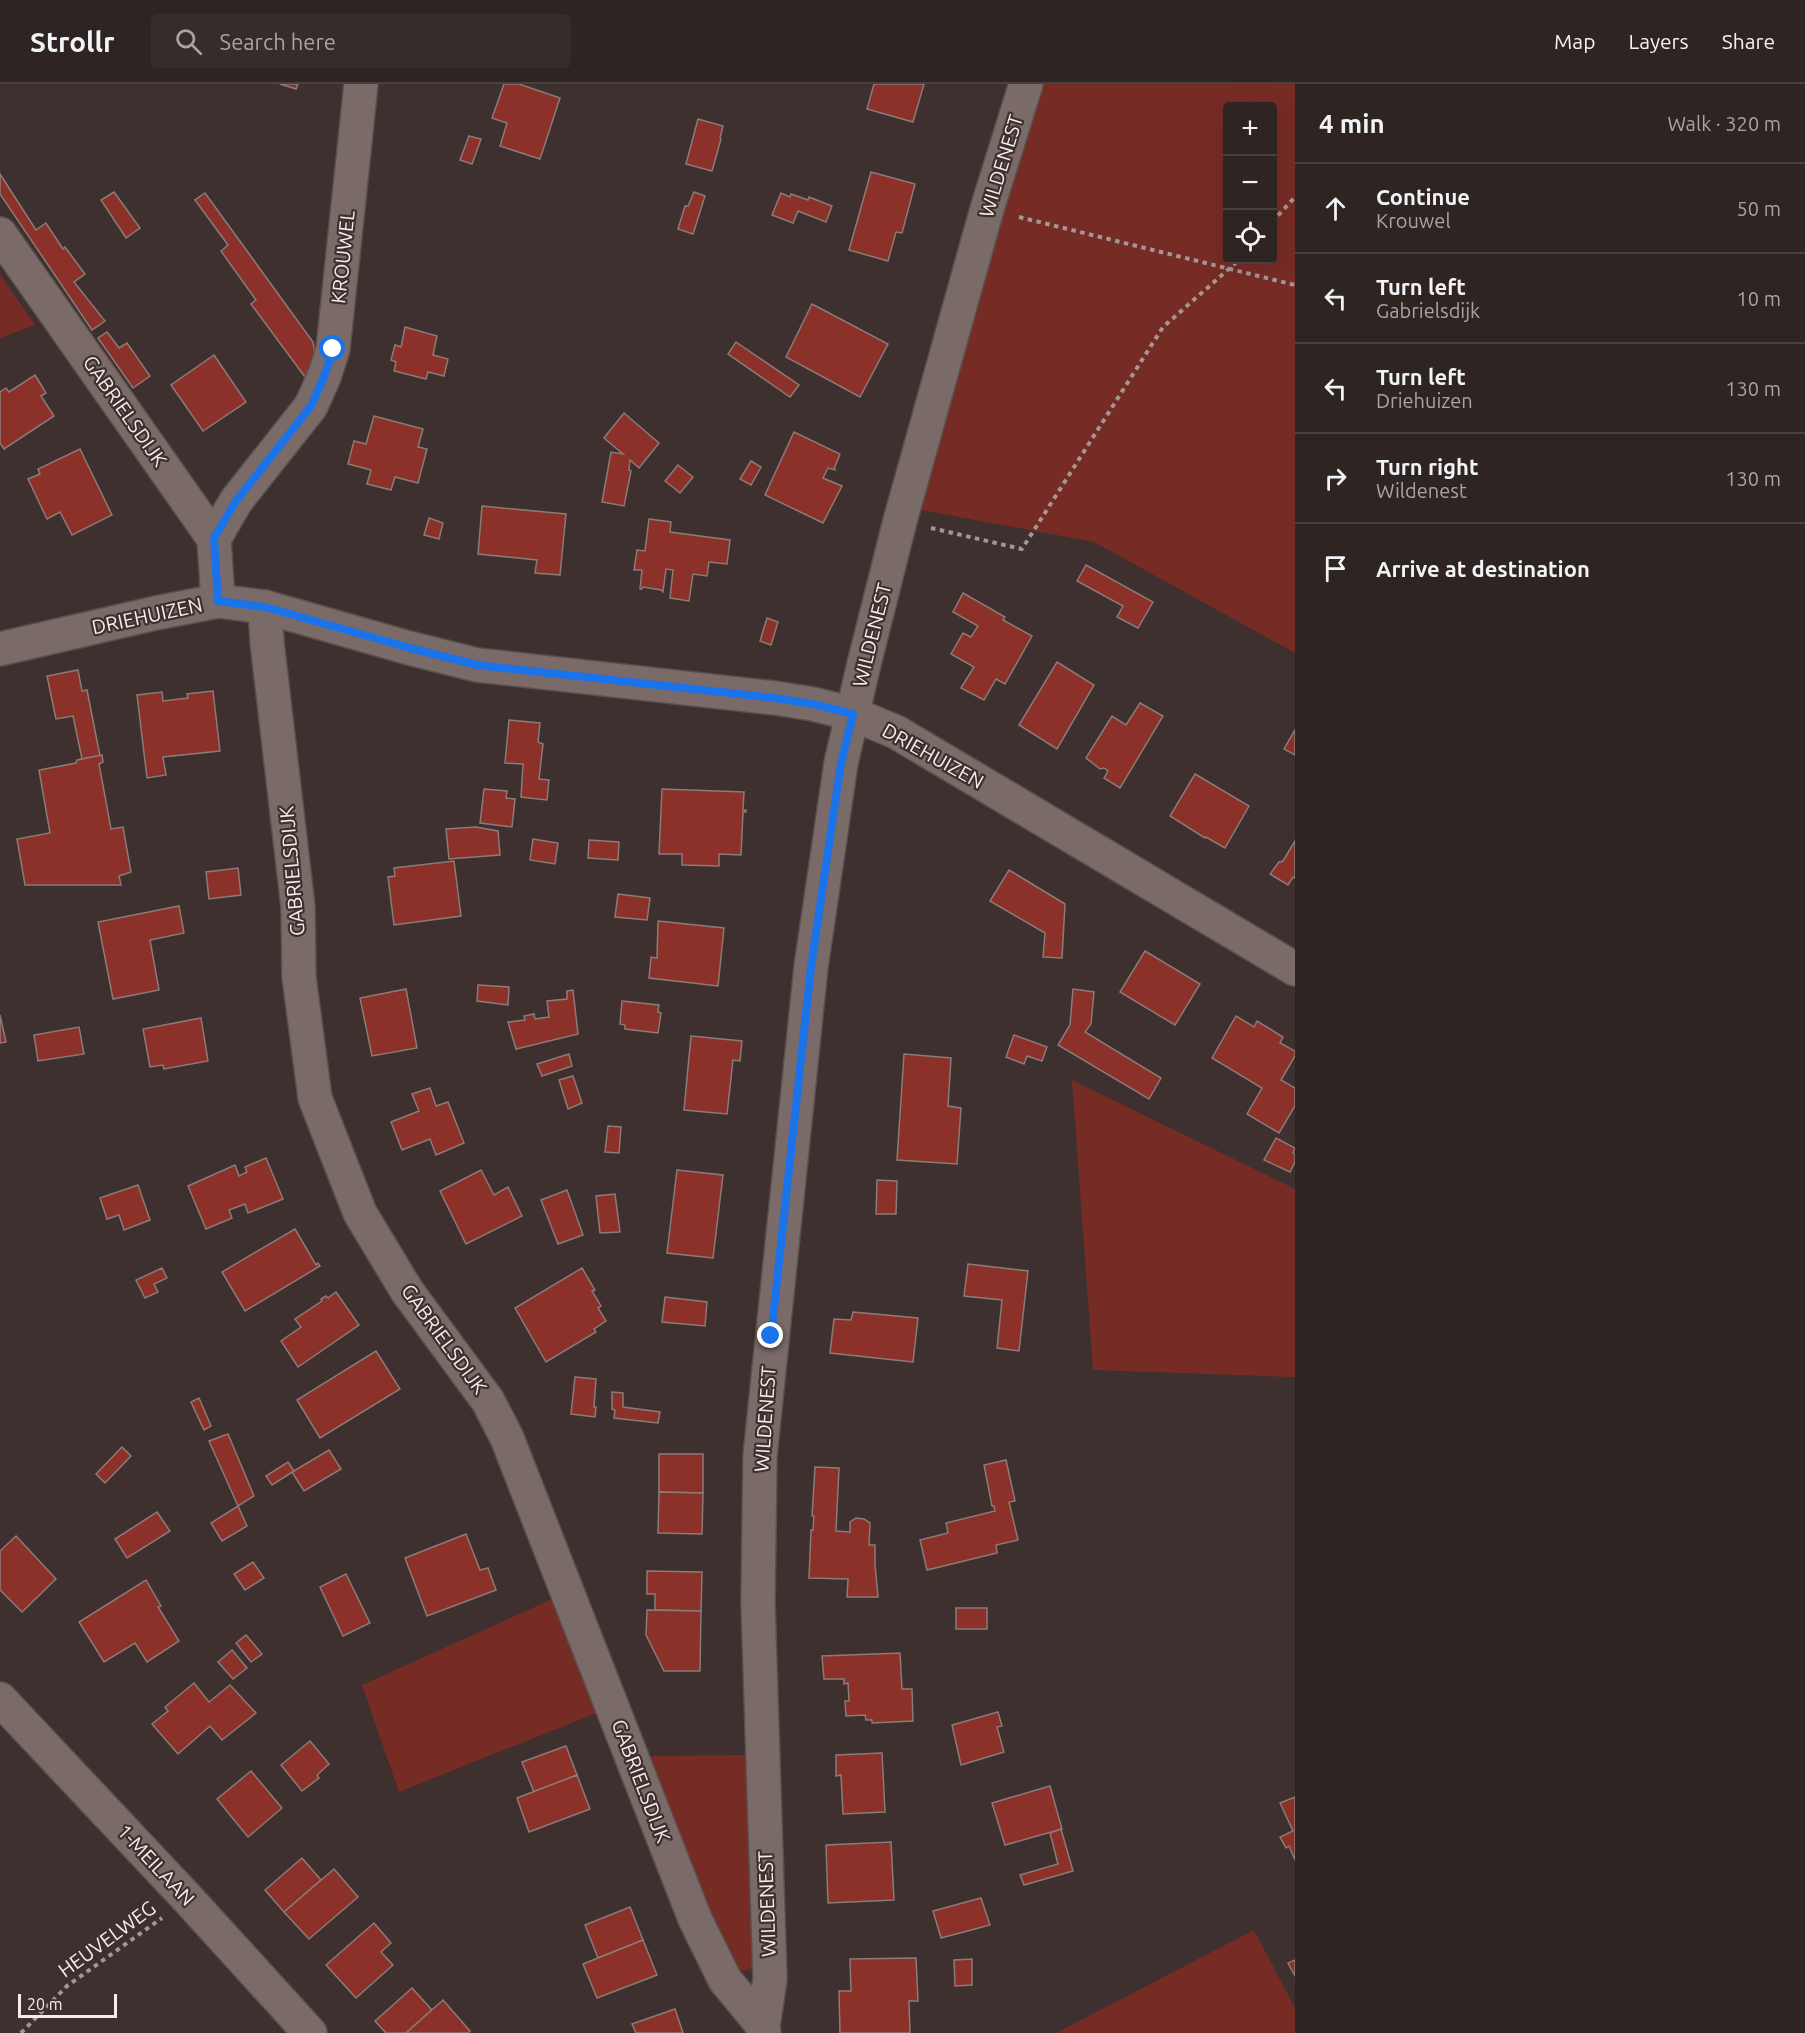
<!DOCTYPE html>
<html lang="en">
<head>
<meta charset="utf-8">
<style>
	:root { --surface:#2e2422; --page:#362c2a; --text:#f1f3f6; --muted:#a7a4a5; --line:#494140 }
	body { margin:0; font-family:Ubuntu,sans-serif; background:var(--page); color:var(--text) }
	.controls { position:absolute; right:18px; top:18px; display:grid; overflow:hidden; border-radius:6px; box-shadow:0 6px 24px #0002 }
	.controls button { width:54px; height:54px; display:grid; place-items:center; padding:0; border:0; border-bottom:2px solid var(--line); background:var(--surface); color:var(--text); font:30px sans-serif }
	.scale { position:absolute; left:18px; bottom:15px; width:99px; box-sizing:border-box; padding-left:6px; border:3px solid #f6edeb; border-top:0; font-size:16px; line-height:21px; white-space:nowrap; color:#f6edeb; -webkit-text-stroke:4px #3d302e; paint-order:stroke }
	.stop { position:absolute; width:18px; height:18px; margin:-14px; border:4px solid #1a73e8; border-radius:50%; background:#fff }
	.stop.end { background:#1a73e8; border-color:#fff; box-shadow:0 2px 6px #0008 }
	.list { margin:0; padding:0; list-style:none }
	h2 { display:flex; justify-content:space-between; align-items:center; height:78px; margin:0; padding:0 24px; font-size:26px }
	h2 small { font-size:20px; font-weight:400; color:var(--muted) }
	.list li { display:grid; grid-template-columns:39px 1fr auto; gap:18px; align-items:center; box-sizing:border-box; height:90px; padding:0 24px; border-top:2px solid var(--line) }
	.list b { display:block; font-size:22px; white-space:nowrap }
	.list p { margin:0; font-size:20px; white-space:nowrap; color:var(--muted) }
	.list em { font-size:20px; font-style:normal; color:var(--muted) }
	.icon { flex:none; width:33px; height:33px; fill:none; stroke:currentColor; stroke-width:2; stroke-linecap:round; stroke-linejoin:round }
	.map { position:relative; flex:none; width:1295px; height:1949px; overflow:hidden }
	header { display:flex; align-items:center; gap:36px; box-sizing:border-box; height:84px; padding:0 30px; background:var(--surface); border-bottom:2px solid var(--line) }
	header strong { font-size:28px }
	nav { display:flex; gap:33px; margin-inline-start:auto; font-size:21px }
	.search { width:420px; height:54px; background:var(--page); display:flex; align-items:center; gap:15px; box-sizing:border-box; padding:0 21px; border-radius:6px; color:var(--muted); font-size:22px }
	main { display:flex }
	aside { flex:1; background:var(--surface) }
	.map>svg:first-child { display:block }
	.green { fill:#762c25; fill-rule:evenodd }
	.building { fill:#8c3129; stroke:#8b7b78; stroke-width:1.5 }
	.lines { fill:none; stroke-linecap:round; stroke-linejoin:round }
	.minor-casing { stroke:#5b4f4d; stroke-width:36 }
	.path { stroke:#a29795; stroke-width:4; stroke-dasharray:4.5 4.5; stroke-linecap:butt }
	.minor { stroke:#7a6b68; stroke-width:33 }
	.route { stroke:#1a73e8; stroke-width:8 }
	.labels { text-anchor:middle; stroke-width:4.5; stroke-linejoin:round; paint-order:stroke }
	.street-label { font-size:20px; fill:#f6edeb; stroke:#3d302e }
</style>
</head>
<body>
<header>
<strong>Strollr</strong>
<div class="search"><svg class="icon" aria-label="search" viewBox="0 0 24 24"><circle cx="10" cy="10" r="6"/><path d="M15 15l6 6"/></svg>Search here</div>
<nav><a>Map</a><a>Layers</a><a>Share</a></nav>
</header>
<main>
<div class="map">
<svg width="1295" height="1949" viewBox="0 0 1295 1949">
	<rect width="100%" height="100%" fill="#3d302e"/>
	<!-- green -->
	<g class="green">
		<path d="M1038 0H1295V569L1094 458 916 425ZM1228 22H1272V176H1228Z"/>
		<path d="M0 190 35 241 0 254Z"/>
		<path d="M1072 996 1295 1105V1293L1093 1286Z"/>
		<path d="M559 1512 604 1626 399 1708 362 1601Z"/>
		<path d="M751 1671 759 1880C745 1890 739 1888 725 1879L641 1672Z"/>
		<path d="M1254 1846 1295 1924V1949H1056Z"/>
	</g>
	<!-- building -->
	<g class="building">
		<path d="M280 0H298L296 5Z"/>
		<path d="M504 0H519L560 14 540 75 500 62 507 39 492 34Z"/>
		<path d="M874 0H924L913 38 867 25Z"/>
		<path d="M698 35 723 42 720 54 721 55 712 87 686 80Z"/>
		<path d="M469 52 481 55 472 80 460 76Z"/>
		<path d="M871 88 915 100 902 149 896 148 888 177 849 166Z"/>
		<path d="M0 90 36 146 46 139 63 165 65 163 85 190 74 198 105 237 92 246 0 110Z"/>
		<path d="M114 108 140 144 126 154 101 116Z"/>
		<path d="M694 108 705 112 693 150 678 145 685 122H688Z"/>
		<path d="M205 109 313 258 315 271 305 293 251 220 256 216 221 167 228 161 195 116Z"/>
		<path d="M781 109 790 113 791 110 808 116 809 113 832 122 826 138 798 127 793 139 772 131Z"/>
		<path d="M812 220 888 260 860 313 786 273Z"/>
		<path d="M405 243 437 252 433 271 448 275 444 292 428 288 426 295 394 287 396 278 391 276 395 261 401 263Z"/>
		<path d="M107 248 119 264 127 259 150 292 133 304 98 254Z"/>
		<path d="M736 258 799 301 790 313 728 270Z"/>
		<path d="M214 271 246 318 203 347 171 301Z"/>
		<path d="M35 291 46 309 41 312 54 332 4 365 0 359V308L6 304 9 308Z"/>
		<path d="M624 329 659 359 639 384 630 376 629 386 631 387 624 422 602 418 611 368 623 370 604 354Z"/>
		<path d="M374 332 423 345 418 363 427 365 418 399 395 393 391 406 367 400 371 386 348 380 354 357 366 360Z"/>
		<path d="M794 348 840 370 834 385 836 386 828 384 823 394 842 402 823 439 765 411Z"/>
		<path d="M80 365 112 431 72 451 60 428 47 435 28 395 40 390 38 385Z"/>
		<path d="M751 377 761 383 751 401 740 395Z"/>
		<path d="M678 381 693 393 680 409 665 397Z"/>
		<path d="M482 422 566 430 560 491 535 489 537 476 478 470Z"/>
		<path d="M429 434 443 439 439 455 424 451Z"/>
		<path d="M649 435 671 438 670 448 730 456 727 480 709 478 707 492 693 490 689 517 670 514 673 486 666 485 663 508 661 506 643 503 642 505H640L642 486H634L637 466 645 467Z"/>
		<path d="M1086 481 1153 518 1138 544 1117 533 1123 522 1077 497Z"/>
		<path d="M963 509 1005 533 1003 536 1032 552 1005 600 996 595 984 616 961 604 974 583 951 570 963 549 971 553 978 542 953 528Z"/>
		<path d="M767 534 778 538 771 561 760 557Z"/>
		<path d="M1057 578 1094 601 1057 665 1019 641Z"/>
		<path d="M78 586 82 607 87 606 100 672 82 675 73 632 56 635 47 592Z"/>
		<path d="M213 607 220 667 163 673 166 691 147 694 137 611 162 608 163 617 188 614 187 610Z"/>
		<path d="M1140 619 1163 632 1120 704 1104 694 1108 687 1104 684 1100 685 1086 674 1112 632 1126 641Z"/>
		<path d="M509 636 540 639 538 658 543 660 539 695 549 696 547 716 521 713 523 680 505 679Z"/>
		<path d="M1295 646V671L1284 665Z"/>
		<path d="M102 671 103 678 99 680 111 745 123 743 131 788 119 792 121 801H25L17 755 50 749 39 686 76 679 77 676Z"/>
		<path d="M1195 690 1249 722 1225 764 1206 753 1205 754 1170 732Z"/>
		<path d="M484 705 507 707 506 714 515 715 512 743 480 739Z"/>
		<path d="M662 705 744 708 743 726H746V728H743L741 771 719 770V782L682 781V770H659Z"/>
		<path d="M476 743 498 747 500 771 449 775 446 745Z"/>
		<path d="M533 755 558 759 555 780 530 776Z"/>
		<path d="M589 756 619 758 618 776 588 774Z"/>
		<path d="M1295 757V794L1293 793 1288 801 1270 790 1279 778 1283 777Z"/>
		<path d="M454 777 461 832 394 841 388 793 395 792 394 784Z"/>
		<path d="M238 784 241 811 209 815 206 788Z"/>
		<path d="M1009 786 1065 820 1062 874 1043 873 1045 849 990 817Z"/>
		<path d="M618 810 650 814 647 836 615 833Z"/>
		<path d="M179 822 184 849 150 856 159 906 113 915 98 838Z"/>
		<path d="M658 837 724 844 718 902 649 894 651 873 657 874Z"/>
		<path d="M1145 867 1200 900 1175 941 1120 908Z"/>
		<path d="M478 901 509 903 508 921 477 917Z"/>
		<path d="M406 905 417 964 372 972 360 914Z"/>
		<path d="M1073 905 1094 908 1091 940 1085 948 1161 994 1149 1015 1058 961 1070 941Z"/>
		<path d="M573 906 578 950 516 965 508 938 525 936 524 932 534 930 535 935 549 933 547 917 567 915V907Z"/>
		<path d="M622 917 659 921 658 928 661 929 658 949 625 945V941L620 940Z"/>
		<path d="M0 931 6 958 0 959Z"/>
		<path d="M1236 932 1254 943 1257 937 1283 953 1280 959 1295 967V972L1281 996 1295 1004V1022L1279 1049 1247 1030 1262 1004 1212 974Z"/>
		<path d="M201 934 208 977 164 985 163 981 150 983 143 945Z"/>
		<path d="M79 943 84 970 38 977 34 951Z"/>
		<path d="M1014 951 1047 963 1042 977 1027 972 1024 980 1006 973Z"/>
		<path d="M691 952 742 957 740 977 733 976 727 1030 684 1026Z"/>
		<path d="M569 970 572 982 542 992 537 980Z"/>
		<path d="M904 970 951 974 948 1022 961 1024 957 1080 897 1076Z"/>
		<path d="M573 992 582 1019 568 1025 559 996Z"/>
		<path d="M430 1004 436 1022 448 1018 464 1059 436 1071 430 1055 402 1066 391 1038 419 1027 412 1010Z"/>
		<path d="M608 1042 621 1043 619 1069 605 1068Z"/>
		<path d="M1276 1054 1295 1064 1293 1069 1295 1070V1078L1290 1088 1264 1076Z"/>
		<path d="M266 1074 283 1115 248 1129 245 1120 229 1126 232 1134 206 1145 188 1102 235 1081 239 1092 247 1088 245 1083Z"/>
		<path d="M481 1086 494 1111 508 1103 522 1132 466 1160 440 1107Z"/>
		<path d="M677 1086 723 1091 713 1174 667 1169Z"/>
		<path d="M877 1096 897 1097 896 1130H876Z"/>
		<path d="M138 1101 150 1136 124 1146 119 1131 107 1135 100 1114Z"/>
		<path d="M567 1106 583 1151 558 1160 541 1116Z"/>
		<path d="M615 1110 620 1148 600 1149 596 1112Z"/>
		<path d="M295 1145 316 1181 318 1179 320 1182 245 1227 222 1188Z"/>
		<path d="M968 1180 1028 1187 1019 1267 997 1264 1002 1216 964 1212Z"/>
		<path d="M162 1184 167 1194 154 1200 158 1208 145 1214 136 1196Z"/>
		<path d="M582 1184 595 1206 592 1207 601 1222 598 1224 606 1237 594 1245 596 1248 546 1278 515 1224Z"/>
		<path d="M336 1208 359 1241 298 1283 281 1257 301 1243 295 1235 322 1217 321 1215 326 1212 328 1214Z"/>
		<path d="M665 1213 707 1218 705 1242 662 1238Z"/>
		<path d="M853 1228 918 1234 913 1278 830 1269 834 1235 851 1236Z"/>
		<path d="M376 1267 400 1305 320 1354 297 1316Z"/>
		<path d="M575 1293 596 1295 594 1323H596L595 1333 571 1330Z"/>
		<path d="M612 1308 623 1309V1323L660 1328 658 1339 614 1334 615 1326 612 1325Z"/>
		<path d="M199 1314 211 1342 204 1346 191 1318Z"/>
		<path d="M228 1350 254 1412 238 1422 209 1357Z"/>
		<path d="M122 1363 131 1372 105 1399 96 1390Z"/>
		<path d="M329 1366 341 1385 304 1407 292 1388Z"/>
		<path d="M659 1370H703V1409L659 1408Z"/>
		<path d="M1006 1376 1015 1417 1009 1418 1018 1456 996 1461 997 1469 927 1486 920 1456 948 1449 946 1439 995 1427 994 1422H992L984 1381Z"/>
		<path d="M288 1378 294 1387 272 1401 266 1392Z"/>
		<path d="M815 1383 839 1384 836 1447 850 1448V1438L856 1434 864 1435 870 1439 869 1461H875V1480L878 1513H847L848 1495 809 1494 811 1446H813L814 1432H812Z"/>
		<path d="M659 1408 703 1409 702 1450 658 1449Z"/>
		<path d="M238 1422 247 1442 222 1457 211 1439Z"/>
		<path d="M157 1428 170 1447 127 1474 115 1455Z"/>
		<path d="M466 1450 480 1486 488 1484 496 1506 427 1532 405 1474Z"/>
		<path d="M16 1452 56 1495 22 1528 0 1506V1467Z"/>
		<path d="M253 1478 264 1494 245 1506 234 1490Z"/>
		<path d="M647 1487 702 1488 701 1527 655 1526V1510H647Z"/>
		<path d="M346 1490 370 1539 343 1552 320 1503Z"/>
		<path d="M146 1496 161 1522 158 1523 179 1557 147 1578 135 1559 104 1578 79 1538Z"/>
		<rect x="956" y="1524" width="31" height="21"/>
		<path d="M647 1526 701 1527 700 1587H664L646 1551Z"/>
		<path d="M246 1551 262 1570 251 1578 236 1559Z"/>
		<path d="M232 1566 247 1584 233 1595 218 1578Z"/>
		<path d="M900 1569 902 1605H912L913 1637 872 1639V1636H866L865 1631 846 1632 845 1617H849L848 1599 844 1600V1595H824L822 1572Z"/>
		<path d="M194 1599 209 1618 230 1601 256 1629 222 1656 210 1642 178 1670 152 1640 168 1627 165 1623Z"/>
		<path d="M998 1628 1002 1642 997 1643 1004 1668 961 1681 952 1641Z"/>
		<path d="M310 1657 329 1680 317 1691 319 1694 302 1707 281 1681Z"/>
		<path d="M566 1662 577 1691 534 1708 522 1678Z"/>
		<path d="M882 1669 885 1728 843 1730 841 1691 836 1692V1671Z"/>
		<path d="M251 1687 282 1724 248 1753 217 1715Z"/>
		<path d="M577 1691 590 1725 529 1748 517 1714Z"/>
		<path d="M1050 1702 1062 1745 1005 1761 992 1719Z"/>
		<path d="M1295 1713V1776L1289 1762 1286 1764 1280 1753 1293 1747 1280 1719Z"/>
		<path d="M1061 1745 1073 1787 1024 1801 1020 1791 1058 1780 1050 1749Z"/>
		<path d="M891 1758 894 1816 828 1819 826 1761Z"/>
		<path d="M302 1774 321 1796 284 1828 265 1806Z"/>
		<path d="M334 1785 358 1813 309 1855 284 1828Z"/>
		<path d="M981 1814 990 1841 941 1854 933 1827Z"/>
		<path d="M630 1823 643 1856 598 1874 585 1841Z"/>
		<path d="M374 1839 391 1859 381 1868 393 1881 356 1914 326 1881Z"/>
		<path d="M643 1856 657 1891 597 1914 583 1880Z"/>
		<path d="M916 1874 918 1917H909L910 1949H840L839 1907H851L850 1875Z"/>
		<path d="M972 1875V1901L955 1902 954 1876Z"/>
		<path d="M1295 1876V1892L1288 1879Z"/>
		<path d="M412 1904 432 1926 406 1949H386L375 1937Z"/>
		<path d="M443 1916 470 1947 468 1949H406Z"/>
		<path d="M675 1925 683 1949H636L632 1940Z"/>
	</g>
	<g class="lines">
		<!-- minor casing -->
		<g class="minor-casing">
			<g id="minor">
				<path d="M0 150 214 455 218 517"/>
				<path d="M214 455 236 417 311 322 324 293 333 265 361 0"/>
				<path d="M265 523 267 558 298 823 299 893 315 1014 360 1129 407 1207 488 1317 507 1354 695 1835 725 1896 763 1942 764 1949"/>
				<path d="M0 565 156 529 218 517 265 523 409 564 477 581 775 614 813 620 853 630 896 648 1295 885"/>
				<path d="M0 1615 188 1815 310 1949"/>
				<path d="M763 1942 770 1895 758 1519 760 1372 811 883 841 679 864 580 900 437 987 125 1026 0"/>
			</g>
		</g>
		<!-- path -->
		<g class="path">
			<path d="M1019 133 1295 201"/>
			<path d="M1272 138 1295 113"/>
			<path d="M931 444 1022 465 1163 243 1239 176"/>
			<path d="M21 1949 67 1902 162 1834"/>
		</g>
		<!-- minor -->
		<use href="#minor" class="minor"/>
	</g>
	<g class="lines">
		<!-- route -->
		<path class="route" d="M333 265 324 293 311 322 236 417 214 454 218 517 265 523 410 564 477 581 775 614 813 620 853 630 841 679 811 883 771 1252"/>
	</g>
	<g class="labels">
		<!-- street labels -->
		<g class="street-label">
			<text transform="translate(1001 82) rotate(-73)" y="7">WILDENEST</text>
			<text transform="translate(343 173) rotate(-84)" y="7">KROUWEL</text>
			<text transform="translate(125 327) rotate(55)" y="7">GABRIELSDIJK</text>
			<text transform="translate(147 532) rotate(-12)" y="7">DRIEHUIZEN</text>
			<text transform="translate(872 551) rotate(-76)" y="7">WILDENEST</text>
			<text transform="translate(933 672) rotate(29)" y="7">DRIEHUIZEN</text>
			<text transform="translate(292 787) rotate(-95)" y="7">GABRIELSDIJK</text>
			<text transform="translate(444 1255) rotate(54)" y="7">GABRIELSDIJK</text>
			<text transform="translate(765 1335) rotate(-86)" y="7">WILDENEST</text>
			<text transform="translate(641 1697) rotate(69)" y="7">GABRIELSDIJK</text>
			<text transform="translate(156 1781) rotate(47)" y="7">1-MEILAAN</text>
			<text transform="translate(767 1820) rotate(-92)" y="7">WILDENEST</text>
			<text transform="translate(107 1855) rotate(-36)" y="7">HEUVELWEG</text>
		</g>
	</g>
</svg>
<div class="controls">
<button>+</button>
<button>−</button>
<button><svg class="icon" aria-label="locate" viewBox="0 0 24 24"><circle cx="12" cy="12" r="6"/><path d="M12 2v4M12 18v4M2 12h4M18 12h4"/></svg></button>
</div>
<div class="scale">20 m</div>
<div class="stop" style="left:333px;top:265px"></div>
<div class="stop end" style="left:771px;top:1252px"></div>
</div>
<aside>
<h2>4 min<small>Walk · 320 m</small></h2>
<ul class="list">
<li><svg class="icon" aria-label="ahead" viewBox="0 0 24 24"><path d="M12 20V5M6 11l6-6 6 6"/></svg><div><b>Continue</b><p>Krouwel</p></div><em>50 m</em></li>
<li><svg class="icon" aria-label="left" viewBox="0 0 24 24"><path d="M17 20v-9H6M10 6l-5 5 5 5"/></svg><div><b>Turn left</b><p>Gabrielsdijk</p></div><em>10 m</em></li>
<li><svg class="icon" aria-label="left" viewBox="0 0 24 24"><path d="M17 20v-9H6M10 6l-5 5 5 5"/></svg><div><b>Turn left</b><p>Driehuizen</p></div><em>130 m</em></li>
<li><svg class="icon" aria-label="right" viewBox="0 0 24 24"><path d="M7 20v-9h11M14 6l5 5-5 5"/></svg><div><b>Turn right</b><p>Wildenest</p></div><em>130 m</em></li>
<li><svg class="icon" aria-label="arrive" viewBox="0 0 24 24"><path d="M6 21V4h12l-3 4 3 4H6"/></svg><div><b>Arrive at destination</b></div></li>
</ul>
</aside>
</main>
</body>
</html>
